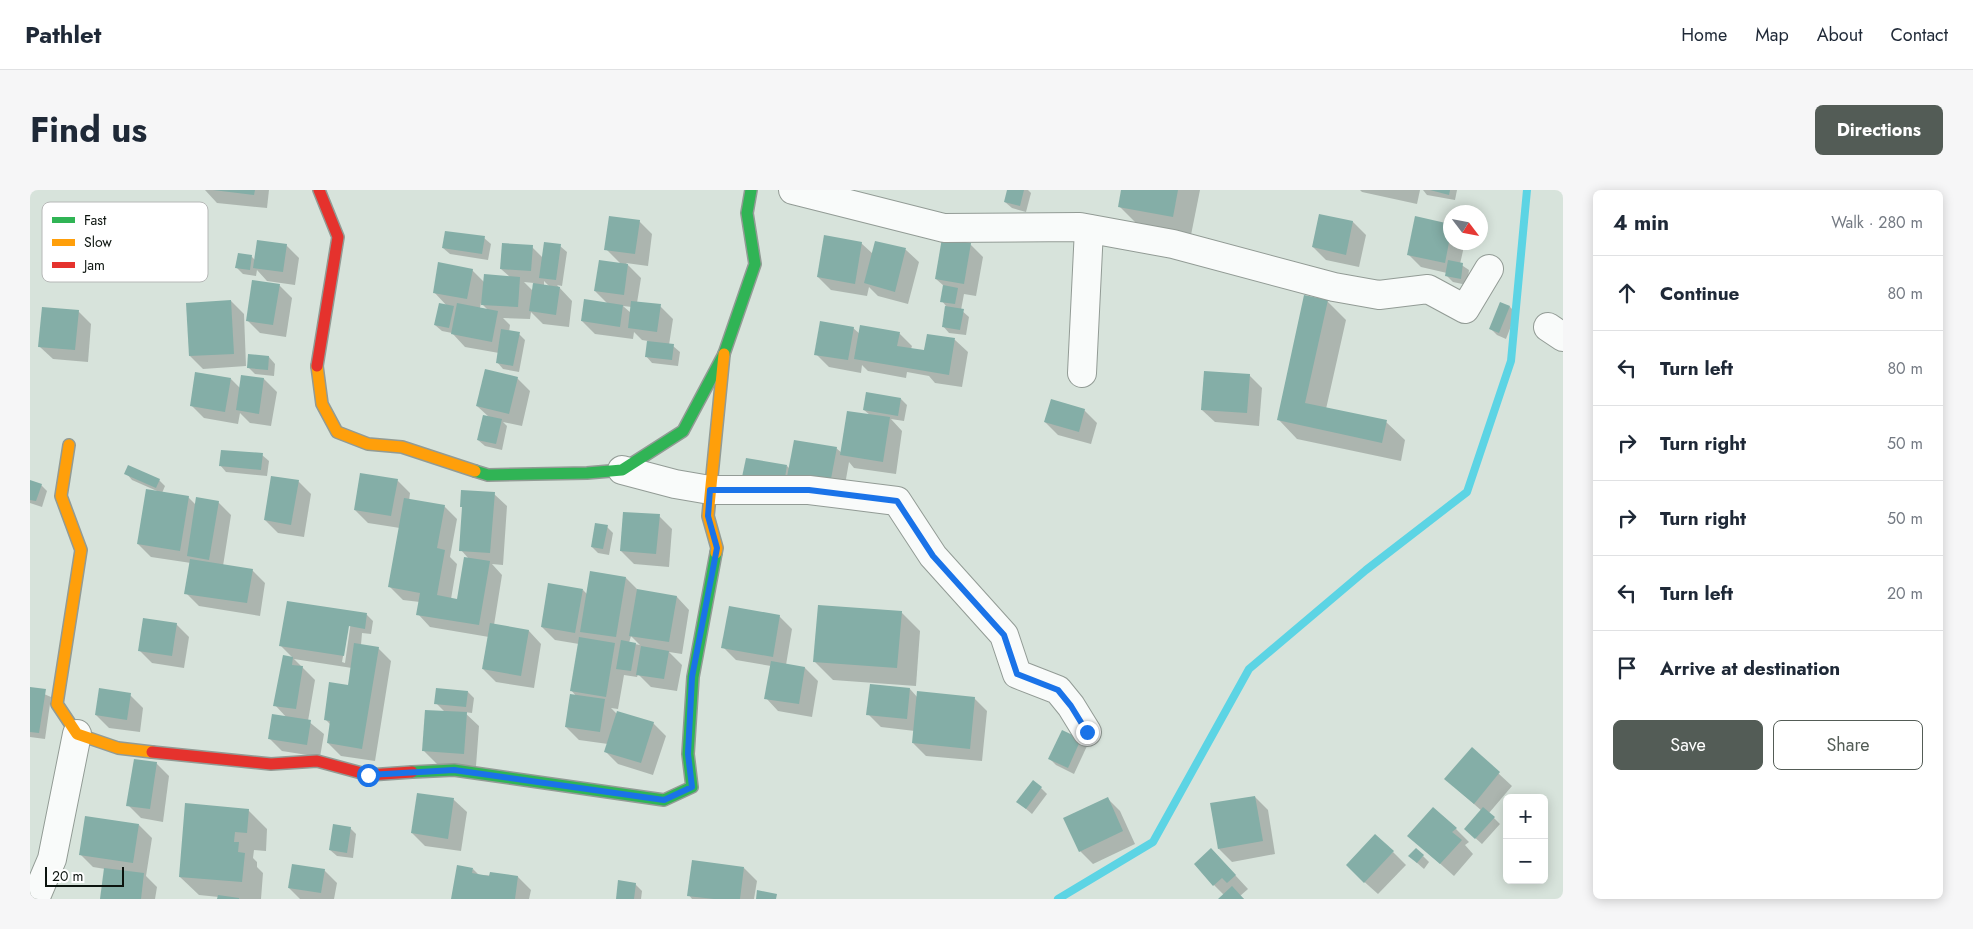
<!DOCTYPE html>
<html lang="en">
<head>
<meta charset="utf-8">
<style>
	:root { --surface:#fff; --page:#f6f6f7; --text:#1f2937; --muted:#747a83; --line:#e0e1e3; --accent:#535c56 }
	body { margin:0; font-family:Jost,sans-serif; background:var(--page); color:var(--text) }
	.controls { position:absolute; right:15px; bottom:15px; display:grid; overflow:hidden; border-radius:8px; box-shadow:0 2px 12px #0003 }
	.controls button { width:45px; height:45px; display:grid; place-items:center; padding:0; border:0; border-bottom:1px solid var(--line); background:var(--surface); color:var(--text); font:25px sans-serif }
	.compass { position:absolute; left:1413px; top:15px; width:45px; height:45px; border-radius:50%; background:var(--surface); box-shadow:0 2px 12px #0003; rotate:122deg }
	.scale { position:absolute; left:15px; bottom:12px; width:79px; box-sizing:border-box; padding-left:5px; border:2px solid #0c140f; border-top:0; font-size:14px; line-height:18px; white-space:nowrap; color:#0c140f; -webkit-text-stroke:4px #fff; paint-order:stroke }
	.stop { position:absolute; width:15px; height:15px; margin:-11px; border:4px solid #1a73e8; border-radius:50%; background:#fff }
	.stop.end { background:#1a73e8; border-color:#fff; box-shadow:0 1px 5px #0008 }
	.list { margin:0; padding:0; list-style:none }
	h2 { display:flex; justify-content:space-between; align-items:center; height:65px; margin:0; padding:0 20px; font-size:21px }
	h2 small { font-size:16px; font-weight:400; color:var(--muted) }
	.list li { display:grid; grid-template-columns:32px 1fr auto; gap:15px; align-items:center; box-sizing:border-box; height:75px; padding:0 20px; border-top:1px solid var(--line) }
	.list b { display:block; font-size:19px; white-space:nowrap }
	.list em { font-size:16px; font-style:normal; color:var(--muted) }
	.actions { display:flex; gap:10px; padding:15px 20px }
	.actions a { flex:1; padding:11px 0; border:1px solid var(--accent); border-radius:8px; text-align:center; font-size:18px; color:var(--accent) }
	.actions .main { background:var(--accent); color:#fff }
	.icon { flex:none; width:28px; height:28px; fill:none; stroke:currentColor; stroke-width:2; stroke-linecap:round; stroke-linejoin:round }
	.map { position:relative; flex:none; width:1533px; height:709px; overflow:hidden; border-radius:8px }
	header { display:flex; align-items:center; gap:30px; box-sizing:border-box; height:70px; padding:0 25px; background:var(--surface); border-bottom:1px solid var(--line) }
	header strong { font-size:24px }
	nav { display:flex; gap:28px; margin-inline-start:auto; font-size:18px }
	.intro { display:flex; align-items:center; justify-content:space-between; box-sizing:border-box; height:120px; padding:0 30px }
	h1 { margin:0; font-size:35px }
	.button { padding:12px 22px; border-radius:8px; background:var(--accent); color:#fff; font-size:18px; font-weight:700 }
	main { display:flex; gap:30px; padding:0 30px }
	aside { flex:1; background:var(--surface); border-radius:8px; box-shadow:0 2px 12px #0003 }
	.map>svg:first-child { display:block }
	.shadow { fill:#0003; fill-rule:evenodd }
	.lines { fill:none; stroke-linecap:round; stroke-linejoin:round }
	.stream { stroke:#5cd4e4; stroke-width:8 }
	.building { fill:#84aea7 }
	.street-casing { stroke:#929b95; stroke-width:30 }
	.fast-casing { stroke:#929b95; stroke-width:14 }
	.slow-casing { stroke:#929b95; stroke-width:14 }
	.jam-casing { stroke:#929b95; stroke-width:14 }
	.street { stroke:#f9fbfa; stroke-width:28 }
	.fast { stroke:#30b455; stroke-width:11 }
	.slow { stroke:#ff9f0a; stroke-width:11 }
	.jam { stroke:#e5322d; stroke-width:11 }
	.route { stroke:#1a73e8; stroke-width:6 }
	.key { fill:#fff; stroke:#b6b8b7; stroke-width:1 }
	.key-label { font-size:14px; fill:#0c140f }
</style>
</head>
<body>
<header>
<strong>Pathlet</strong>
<nav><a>Home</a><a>Map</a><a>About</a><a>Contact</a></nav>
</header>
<div class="intro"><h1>Find us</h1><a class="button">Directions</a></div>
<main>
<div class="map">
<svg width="1533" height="709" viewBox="0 0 1533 709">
	<rect width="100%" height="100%" fill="#d7e3db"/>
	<!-- shadow -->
	<g class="shadow">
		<path d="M175 0H239L237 18 187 13Z"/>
		<path d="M978 0H998L1001 3 996 22 982 18 975 12Z"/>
		<path d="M1092 0H1170L1161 45 1108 35 1089 16Z"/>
		<path d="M1330 0H1390L1387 14 1332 2Z"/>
		<path d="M1393 0H1427L1425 10 1397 5Z"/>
		<path d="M1290 25 1323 32 1336 45 1329 77 1296 70 1283 57Z"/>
		<path d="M1386 28 1420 35V52H1435L1430 74 1439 80 1437 95 1423 92 1417 86V83L1391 77 1378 64Z"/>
		<path d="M609 31 622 44 618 76 596 73 611 88 607 113 630 116 643 129 639 155 643 156 650 162 648 176 622 173 616 166 618 151 612 150 604 142 603 149 565 144 552 131 578 114 565 101 591 74 576 59ZM593 116 602 117 601 123Z"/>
		<path d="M454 48 461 54 458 70 420 64 413 58Z"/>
		<path d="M846 52 876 60 889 72 878 114 848 106 839 97 837 106 801 100 788 87 831 53 843 64Z"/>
		<path d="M940 54 953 67 946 106 934 104 931 120 939 127 936 145 919 143 913 136 916 116 912 111 914 96 906 89Z"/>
		<path d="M256 55 269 68 265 95 237 91 227 80 226 86 213 84 207 78 221 66 225 70Z"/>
		<path d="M530 56 537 62 532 96 527 95 542 111 539 137 513 134 501 122 500 129 473 128 480 135 479 142 489 144 495 150 489 182 473 179 467 172 469 163 435 157 422 143 412 141 405 135 417 116 404 102 442 80 454 92 480 87 471 79 502 57 513 68ZM514 91 520 97 514 96ZM494 92 504 93 503 101ZM451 113 458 120 450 118Z"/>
		<path d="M249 95 262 108 256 147 230 143 217 130Z"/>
		<path d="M201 111 214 124 216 176 173 179 160 166Z"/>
		<path d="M1297 111 1316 130 1296 219 1356 232 1375 250 1371 271 1267 249 1249 230Z"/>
		<path d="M1470 113 1480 117 1486 123 1476 149 1467 145 1461 139Z"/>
		<path d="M48 121 61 134 58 172 23 169 10 157Z"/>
		<path d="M823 138 830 144 869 143 882 156 881 159 894 161 898 145 925 150 938 162 932 197 905 193 899 186 877 182 876 188 838 181 832 175 831 183 799 177 786 164Z"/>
		<path d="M239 167 245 174 244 186 225 184 219 178Z"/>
		<path d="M1219 185 1232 198 1229 236 1185 232 1172 220Z"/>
		<path d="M487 188 500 201 492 236 473 232 477 236 472 260 455 256 448 250 459 227 447 216Z"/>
		<path d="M201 189 211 199 234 189 247 202 241 236 220 233 210 223 208 234 174 228 161 215Z"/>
		<path d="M871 209 877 215 874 231 861 229 872 241 866 284 824 278 819 272 813 306 727 300 757 276 760 279 806 258 812 263 840 225 834 220Z"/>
		<path d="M1054 220 1067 233 1061 254 1028 245 1015 232Z"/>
		<path d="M232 265 239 271 237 286 196 282 190 275Z"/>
		<path d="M96 283 129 290 135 296 132 303 158 307 166 315 188 312 201 325 193 376 222 380 235 393 230 426 169 416 156 403 161 373 121 367 108 354 127 301 102 290Z"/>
		<path d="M367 290 380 303 379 311 414 316 427 329 420 367 427 374 421 409 428 410 439 369 431 360 433 319 432 317 464 304 477 316 473 375 462 374 472 385 464 435 499 441 511 454 504 498 466 492 453 479 459 447 400 437 388 424 390 412 373 410 360 397 370 338 338 333 325 320Z"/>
		<path d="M268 291 281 304 274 347 248 343 235 330Z"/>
		<path d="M0 292 11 295 17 301 12 317 0 313Z"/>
		<path d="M629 326 642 339 639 377 604 374 591 361Z"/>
		<path d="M577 337 583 343 579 365 568 363 562 357Z"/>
		<path d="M596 388 608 400 647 407 659 420 652 464 639 462 652 475 647 501 621 497 608 484 607 487 594 485 588 519 581 518 587 524 623 533 636 546 623 585 588 574 575 561 578 554 549 550 536 537 547 507 541 500 549 454 525 450 512 437 553 400 558 405ZM601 446 610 455 599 453Z"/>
		<path d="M258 412 337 425 343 431 341 444 332 443 331 455 348 458 361 471 345 571 311 566 298 553 301 535 295 529 300 494 319 496 322 478 264 469 285 490 278 531 294 544 290 567 252 561 239 548 243 526 257 528 245 515 254 467 263 468 251 456ZM319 431H321L315 473 312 472Z"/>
		<path d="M871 422 890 441 886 496 803 490 784 471Z"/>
		<path d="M749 426 762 439 756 475 775 478 788 491 782 527 748 521 736 508 741 476 706 470 693 457Z"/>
		<path d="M146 434 159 447 154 478 122 473 109 460Z"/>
		<path d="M0 498 21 507 15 549 0 547Z"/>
		<path d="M880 499 888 508H944L957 521 952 571 896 566 883 553 885 541 851 537 838 524Z"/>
		<path d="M438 502 444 508 442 523 434 522 449 536 446 576 407 574 394 561 415 522 406 513Z"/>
		<path d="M100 505 113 518 110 542 79 538 66 525Z"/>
		<path d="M1050 550 1057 556 1044 584 1026 575 1020 569Z"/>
		<path d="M1442 559 1482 596 1459 623 1470 634 1452 654 1442 645 1452 621 1429 601Z"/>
		<path d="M126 573 139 586 133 632 111 628 98 615Z"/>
		<path d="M1011 598 1017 604 1002 624 988 612Z"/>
		<path d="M388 604 424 610 437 622 431 661 395 656 382 643Z"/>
		<path d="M1225 607 1238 620 1245 664 1202 672 1189 659Z"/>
		<path d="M1077 608 1090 621 1105 654 1063 674 1050 661Z"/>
		<path d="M218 620 237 639 236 661 224 660 223 668 227 672V677L233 683 231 709H188L189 707 169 705 150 687Z"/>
		<path d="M109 635 122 648 116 686 127 697 125 709H71L75 679 63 677 50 664Z"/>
		<path d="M320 638 326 644 323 668 307 666 300 660Z"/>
		<path d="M1426 639 1439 652 1435 655 1443 664 1424 686 1379 646Z"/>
		<path d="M1181 659 1218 699 1210 706 1214 709H1190L1194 705 1184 695Z"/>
		<path d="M1363 662 1376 675 1348 704 1330 688Z"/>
		<path d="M1393 666 1399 672 1394 679 1386 672Z"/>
		<path d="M714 678 727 691 724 709H662L659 705Z"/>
		<path d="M443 679 449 685 488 687 501 700 499 709H422Z"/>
		<path d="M294 680 307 693 304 709H270L259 698Z"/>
		<path d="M605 694 612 701 611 709H587Z"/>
	</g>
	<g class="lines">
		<!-- stream -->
		<path class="stream" d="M1028 709 1123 652 1219 479 1336 380 1437 302 1481 171 1497 0"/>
	</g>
	<!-- building -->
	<g class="building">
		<path d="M183 0H225L224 5Z"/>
		<path d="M977 0H994L990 16 974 12Z"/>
		<path d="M1091 0H1148L1143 27 1088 17Z"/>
		<path d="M1400 0H1420L1419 5Z"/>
		<path d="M1289 24 1323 31 1316 65 1282 57Z"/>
		<path d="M579 26 610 30 605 64 574 60Z"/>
		<path d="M1385 26 1420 34V47L1415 73 1377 65Z"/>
		<path d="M415 41 455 46 452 64 412 58Z"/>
		<path d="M794 45 832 52 825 94 787 87Z"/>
		<path d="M912 48 941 53 934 94 905 89Z"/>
		<path d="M227 50 257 54 253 82 223 78Z"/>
		<path d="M845 51 876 58 865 102 834 93Z"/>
		<path d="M514 52 531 54 526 90 509 88Z"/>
		<path d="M472 53 503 55 501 81 470 79Z"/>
		<path d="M208 63 222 65 220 80 205 78Z"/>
		<path d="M569 70 598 74 594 105 564 101Z"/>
		<path d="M1418 70 1433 73 1431 89 1415 86Z"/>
		<path d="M408 72 443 79 437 109 403 103Z"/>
		<path d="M454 84 490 87 488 117 451 115Z"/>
		<path d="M222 90 250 94 243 135 216 131Z"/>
		<path d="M503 93 530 97 526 125 499 121Z"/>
		<path d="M913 95 928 98 925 114 910 112Z"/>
		<path d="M1274 105 1298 110 1275 213 1357 230 1352 253 1247 230Z"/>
		<path d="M554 109 593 115 590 137 551 131Z"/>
		<path d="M201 110 204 164 159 166 156 113Z"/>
		<path d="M601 111 631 114 627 142 598 138Z"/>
		<path d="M1470 112 1480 116 1469 143 1459 139Z"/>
		<path d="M409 113 424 116 419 138 404 135Z"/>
		<path d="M427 113 468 121 462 152 421 144Z"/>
		<path d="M915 116 934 119 930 140 912 137Z"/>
		<path d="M12 117 49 120 45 160 8 157Z"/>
		<path d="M790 131 824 137 818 170 784 165Z"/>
		<path d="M830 135 870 142 867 156 894 160 897 144 925 148 919 185 824 169Z"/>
		<path d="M471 139 490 142 483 176 466 173Z"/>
		<path d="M617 151 644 154 642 170 615 167Z"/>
		<path d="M218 164 239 166 238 180 217 178Z"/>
		<path d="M455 179 488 187 479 224 446 216Z"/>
		<path d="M1174 181 1220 184 1217 223 1171 220Z"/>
		<path d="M165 182 201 188 195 222 160 216Z"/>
		<path d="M211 185 234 188 229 224 206 220Z"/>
		<path d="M836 202 871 208 868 226 833 220Z"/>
		<path d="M1021 209 1055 219 1049 242 1014 232Z"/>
		<path d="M817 221 860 227 853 272 810 265Z"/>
		<path d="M453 225 472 229 466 254 447 250Z"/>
		<path d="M764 250 807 257 800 294 757 287Z"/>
		<path d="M191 260 233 263 231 280 189 276Z"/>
		<path d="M716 268 757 275 754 294 712 287Z"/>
		<path d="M98 275 130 289 126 298 94 284Z"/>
		<path d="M330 283 368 289 361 326 324 320Z"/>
		<path d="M241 286 269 290 261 335 234 330Z"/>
		<path d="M0 290 12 294 6 311 0 310Z"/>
		<path d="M116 299 159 306 150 361 107 354Z"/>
		<path d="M431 300 465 302 460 363 429 361 432 317H430Z"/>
		<path d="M166 307 189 311 179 370 157 366Z"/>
		<path d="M374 308 415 315 407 358 415 360 407 405 427 409 434 367 460 371 449 435 386 425 390 403 358 397Z"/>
		<path d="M593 322 630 324 626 364 590 361Z"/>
		<path d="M565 333 578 335 573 359 561 357Z"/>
		<path d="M160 369 223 379 217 413 154 404Z"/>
		<path d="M560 381 596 387 586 447 550 442Z"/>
		<path d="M518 393 553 399 545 443 511 437Z"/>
		<path d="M607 399 647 406 639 452 599 446Z"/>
		<path d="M257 411 337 423 335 439 319 436 314 466 249 456Z"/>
		<path d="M788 415 872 421 867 478 783 472Z"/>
		<path d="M699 416 750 425 743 467 691 458Z"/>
		<path d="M113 428 147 433 142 466 108 461Z"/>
		<path d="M460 433 499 440 491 486 452 479Z"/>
		<path d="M549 447 585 453 576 507 540 501Z"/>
		<path d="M591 450 606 453 601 481 586 479Z"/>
		<path d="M324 453 349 457 332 559 297 553 300 531 294 530 299 492 318 495Z"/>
		<path d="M611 456 639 461 634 489 606 485Z"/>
		<path d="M253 465 263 467 262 475 273 476 266 519 243 516Z"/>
		<path d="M741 471 775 477 769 514 734 509Z"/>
		<path d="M840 494 880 498 877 529 836 525Z"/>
		<path d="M0 497 16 499 9 543 0 542Z"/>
		<path d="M69 498 101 503 97 530 65 525Z"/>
		<path d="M406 498 438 501 436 517 404 514Z"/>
		<path d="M887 501 945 507 940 559 882 553Z"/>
		<path d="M540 504 575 509 570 542 535 537Z"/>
		<path d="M395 520 437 522 434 564 392 561Z"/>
		<path d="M587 521 624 532 611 573 574 562Z"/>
		<path d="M242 524 281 530 277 555 238 549Z"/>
		<path d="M1032 540 1051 549 1038 578 1018 569Z"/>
		<path d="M1442 557 1470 582 1444 614 1414 589Z"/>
		<path d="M104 569 127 572 120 619 96 616Z"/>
		<path d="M1003 590 1012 597 996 619 986 612Z"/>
		<path d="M387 603 424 608 418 649 381 643Z"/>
		<path d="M1225 606 1233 651 1188 659 1180 613Z"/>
		<path d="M1078 607 1093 641 1049 662 1033 628Z"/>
		<path d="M155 613 219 619 217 643 205 642 204 652H209L208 662 215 663 212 692 149 687Z"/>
		<path d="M1403 617 1427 638 1422 642 1432 650 1410 674 1377 646Z"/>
		<path d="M1453 617 1465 627 1445 649 1434 639Z"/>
		<path d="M55 626 109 634 103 673 49 665Z"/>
		<path d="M303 634 321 637 317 663 299 660Z"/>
		<path d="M1345 644 1364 661 1334 693 1316 675Z"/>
		<path d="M1181 658 1206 685 1197 693 1192 688 1183 696 1164 674Z"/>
		<path d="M1386 658 1394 665 1387 673 1378 666Z"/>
		<path d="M662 670 714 677 710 709H684L657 706Z"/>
		<path d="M262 674 295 679 291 703 258 698Z"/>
		<path d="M427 675 443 678 442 683 459 686 460 682 488 686 485 709H421Z"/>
		<path d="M74 678 114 683 111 709H70Z"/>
		<path d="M588 690 606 693 604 709H586Z"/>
		<path d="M1202 696 1214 709H1188Z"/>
		<path d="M727 700 747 704 746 709H726Z"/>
		<path d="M188 705 209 708V709H187Z"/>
	</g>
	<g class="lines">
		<!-- street casing -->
		<g class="street-casing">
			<g id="street">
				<path d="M763 0 914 38 1050 37 1143 54 1304 97 1349 105 1398 99 1435 119 1459 79"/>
				<path d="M1518 137 1533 147"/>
				<path d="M1052 183 1059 39"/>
				<path d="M592 280 645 294 680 300H779L867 311 903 366 974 445 987 484 1028 500 1041 516 1057 542"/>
				<path d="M5 709 22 669 47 544"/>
			</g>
		</g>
		<!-- fast casing -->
		<g class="fast-casing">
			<g id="fast">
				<path d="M445 281 458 285 557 283 592 280 653 241 694 164 725 74 717 23 721 0"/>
				<path d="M382 582 424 580 634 610 662 597 658 564 663 487 686 363"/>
			</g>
		</g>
		<!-- slow casing -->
		<g class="slow-casing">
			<g id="slow">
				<path d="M287 176 292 214 307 242 338 254 372 257 445 281"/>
				<path d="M39 255 31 306 51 360 27 514 47 544 88 558 122 562"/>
				<path d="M686 363 687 358 678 326 694 164"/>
			</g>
		</g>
		<!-- jam casing -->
		<g class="jam-casing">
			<g id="jam">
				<path d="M287 176 308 47 289 0"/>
				<path d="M122 562 241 574 287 571 339 585 382 582"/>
			</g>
		</g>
		<!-- street -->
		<use href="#street" class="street"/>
		<!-- fast -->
		<use href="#fast" class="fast"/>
		<!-- slow -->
		<use href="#slow" class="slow"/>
		<!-- jam -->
		<use href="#jam" class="jam"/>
	</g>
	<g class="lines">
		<!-- route -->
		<path class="route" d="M338 585 424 580 634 610 662 597 658 564 662 487 687 358 678 326 680 300H779L867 311 903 366 974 445 987 484 1028 500 1041 516 1057 542"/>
	</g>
	<!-- legend -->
	<rect x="12" y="12" width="166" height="80" rx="8" class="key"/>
	<rect x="22" y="27" width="23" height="6" fill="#30b455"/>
	<rect x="22" y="49" width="23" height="7" fill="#ff9f0a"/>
	<rect x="22" y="72" width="23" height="6" fill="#e5322d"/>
	<g class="key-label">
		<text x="54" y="35">Fast</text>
		<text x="54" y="57">Slow</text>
		<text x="54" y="80">Jam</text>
	</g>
</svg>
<div class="controls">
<button>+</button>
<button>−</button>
</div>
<svg class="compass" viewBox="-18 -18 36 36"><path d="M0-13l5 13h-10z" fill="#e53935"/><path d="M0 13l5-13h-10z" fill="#747a83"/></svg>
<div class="scale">20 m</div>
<div class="stop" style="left:338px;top:585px"></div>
<div class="stop end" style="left:1057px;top:542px"></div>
</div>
<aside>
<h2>4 min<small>Walk · 280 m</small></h2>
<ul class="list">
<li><svg class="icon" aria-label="ahead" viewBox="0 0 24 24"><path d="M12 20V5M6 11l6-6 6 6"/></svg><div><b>Continue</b></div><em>80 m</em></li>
<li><svg class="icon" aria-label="left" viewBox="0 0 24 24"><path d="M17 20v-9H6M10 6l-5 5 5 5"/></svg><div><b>Turn left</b></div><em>80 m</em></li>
<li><svg class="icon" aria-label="right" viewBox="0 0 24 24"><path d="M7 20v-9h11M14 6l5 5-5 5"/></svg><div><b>Turn right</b></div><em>50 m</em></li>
<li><svg class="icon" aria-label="right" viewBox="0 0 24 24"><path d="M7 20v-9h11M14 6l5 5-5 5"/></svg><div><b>Turn right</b></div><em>50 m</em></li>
<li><svg class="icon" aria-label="left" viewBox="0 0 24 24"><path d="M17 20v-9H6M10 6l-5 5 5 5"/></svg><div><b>Turn left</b></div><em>20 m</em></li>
<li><svg class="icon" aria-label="arrive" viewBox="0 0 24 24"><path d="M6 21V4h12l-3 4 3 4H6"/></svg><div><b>Arrive at destination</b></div></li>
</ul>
<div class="actions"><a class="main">Save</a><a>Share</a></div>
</aside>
</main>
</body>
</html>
